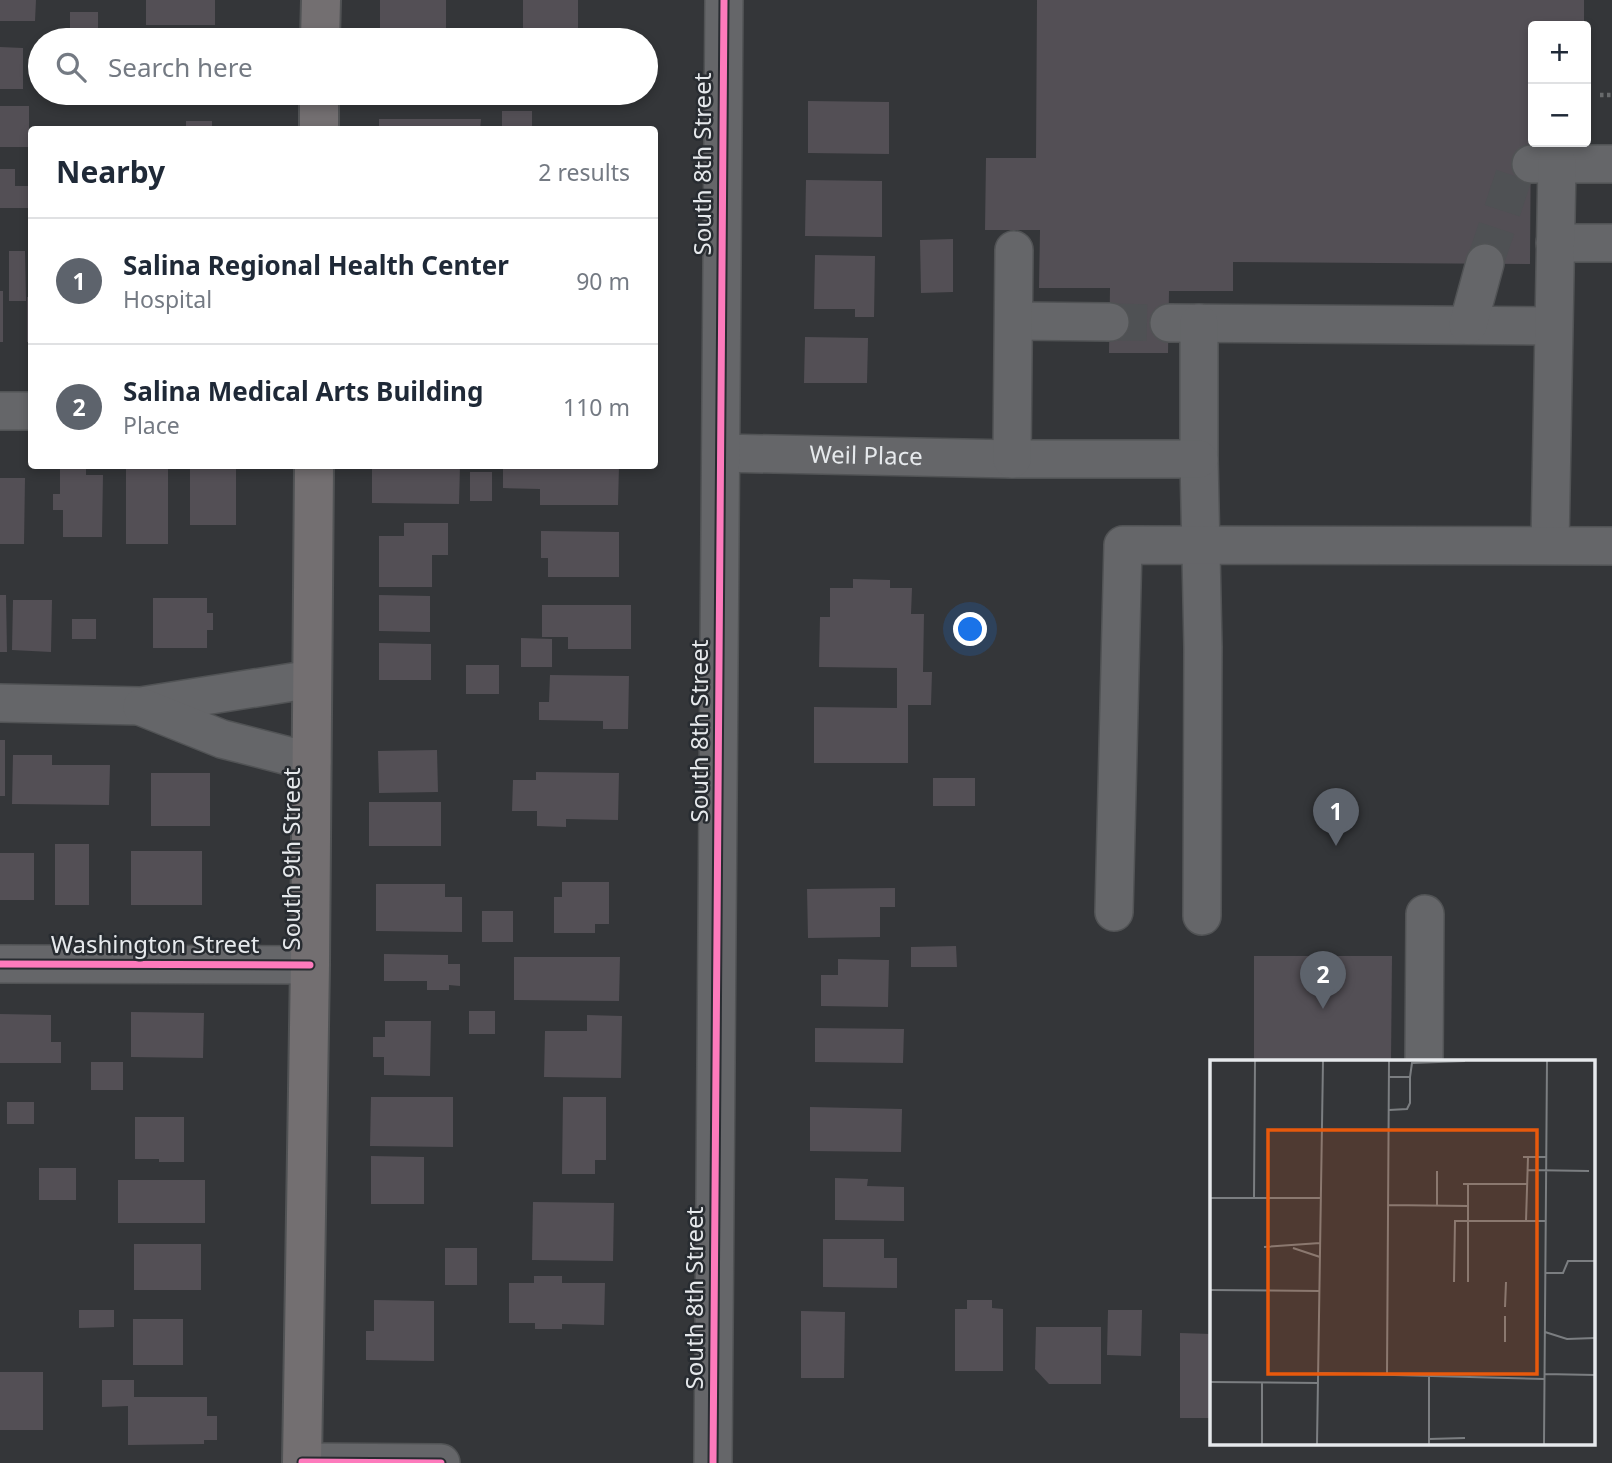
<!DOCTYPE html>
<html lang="en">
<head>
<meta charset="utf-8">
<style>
	:root { --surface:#fff; --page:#f2f2f3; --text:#1f2937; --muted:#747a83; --line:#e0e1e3; --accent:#5d636c }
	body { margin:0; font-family:"Noto Sans",sans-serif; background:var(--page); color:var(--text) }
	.controls { position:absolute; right:21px; top:21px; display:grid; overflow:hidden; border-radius:7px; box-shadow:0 4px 10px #0003 }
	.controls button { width:63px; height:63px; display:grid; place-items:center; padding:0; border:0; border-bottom:2px solid var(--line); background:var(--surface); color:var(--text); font:35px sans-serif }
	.you { position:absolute; left:971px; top:630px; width:24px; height:24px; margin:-18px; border:5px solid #fff; border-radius:50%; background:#1a73e8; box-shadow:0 0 0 10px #1a73e833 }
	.badge { display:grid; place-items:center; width:46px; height:46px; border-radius:50%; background:var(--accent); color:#fff; font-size:23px; font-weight:700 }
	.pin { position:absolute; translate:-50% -58px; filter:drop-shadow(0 2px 4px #0008) }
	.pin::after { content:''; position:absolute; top:37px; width:24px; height:21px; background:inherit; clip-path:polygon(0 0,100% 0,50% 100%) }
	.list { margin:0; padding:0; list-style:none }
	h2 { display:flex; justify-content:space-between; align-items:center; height:91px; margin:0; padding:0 28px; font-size:30px }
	h2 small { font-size:23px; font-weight:400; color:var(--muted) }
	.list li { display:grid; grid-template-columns:46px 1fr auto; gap:21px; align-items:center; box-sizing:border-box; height:126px; padding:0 28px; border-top:2px solid var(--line) }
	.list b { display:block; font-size:26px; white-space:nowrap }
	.list p { margin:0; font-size:23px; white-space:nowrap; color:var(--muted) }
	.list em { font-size:23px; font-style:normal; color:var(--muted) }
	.icon { flex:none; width:38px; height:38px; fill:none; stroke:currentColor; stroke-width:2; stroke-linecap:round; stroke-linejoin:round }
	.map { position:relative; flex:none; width:1612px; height:1463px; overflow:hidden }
	.search { position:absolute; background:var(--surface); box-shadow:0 4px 10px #0003; left:28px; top:28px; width:630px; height:77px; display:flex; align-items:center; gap:18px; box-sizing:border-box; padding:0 24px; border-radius:38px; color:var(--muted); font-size:26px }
	.panel { position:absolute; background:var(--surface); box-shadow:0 4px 10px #0003; left:28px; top:126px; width:630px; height:343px; border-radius:7px }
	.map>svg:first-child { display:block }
	.building { fill:#534f55 }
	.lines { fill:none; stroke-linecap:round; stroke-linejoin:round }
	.minor-tunnel { stroke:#4f5154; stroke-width:37; stroke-dasharray:37 18; stroke-linecap:butt }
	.minor-casing { stroke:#515355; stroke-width:40 }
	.major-casing { stroke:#515355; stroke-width:42 }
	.path { stroke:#686a6c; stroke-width:4.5; stroke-dasharray:3.5 3.5; stroke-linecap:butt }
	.minor { stroke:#656669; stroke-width:37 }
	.major { stroke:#736f71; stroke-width:38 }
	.cycleway-casing { stroke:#282c31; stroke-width:11 }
	.cycleway { stroke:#fd7abc; stroke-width:7 }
	.labels { text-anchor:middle; stroke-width:5; stroke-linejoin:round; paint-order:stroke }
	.street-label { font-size:24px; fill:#e6e9ec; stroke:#282c31 }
	.inset-road { fill:none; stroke:#7b7e81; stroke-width:2 }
	.view { fill:#e8590c; fill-opacity:0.15; stroke:#e8590c; stroke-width:3.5 }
	.inset-edge { fill:none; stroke:#e6e9ec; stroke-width:3.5 }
</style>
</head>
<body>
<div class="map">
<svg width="1612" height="1463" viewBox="0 0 1612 1463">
	<rect width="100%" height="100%" fill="#343639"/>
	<!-- building -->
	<g class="building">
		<path d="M0 0H36L35 21H0Z"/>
		<rect x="146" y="0" width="69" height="25"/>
		<rect x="380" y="0" width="66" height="40"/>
		<rect x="523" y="0" width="55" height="40"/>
		<path d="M1037 0H1584V26H1533V120H1531L1530 264 1233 262V291H1169L1168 353H1109L1110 288H1039L1040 230H985L986 158H1036Z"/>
		<rect x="70" y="12" width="28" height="28"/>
		<path d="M0 47 23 48V89H0Z"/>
		<rect x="166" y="93" width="71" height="3"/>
		<path d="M377 93H460V103L377 102Z"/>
		<path d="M537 93H622V105L537 104Z"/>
		<path d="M808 101 889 102V154L808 153Z"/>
		<rect x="0" y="106" width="29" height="41"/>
		<rect x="502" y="111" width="30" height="19"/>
		<path d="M379 119H481L480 130H379Z"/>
		<rect x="186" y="121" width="26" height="9"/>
		<path d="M0 169H15V186H28V208H0Z"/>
		<path d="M806 180 882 181V237L805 236Z"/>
		<path d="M953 239V292L921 293 920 240Z"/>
		<path d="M9 251H25L26 301H9Z"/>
		<path d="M815 255 875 256 874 317H855V309H814Z"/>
		<rect x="0" y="291" width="3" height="51"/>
		<rect x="27" y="297" width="5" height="45"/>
		<path d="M805 337 868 338 867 383H804Z"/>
		<rect x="126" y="466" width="42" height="78"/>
		<rect x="190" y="466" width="46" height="59"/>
		<path d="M372 466H460L459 504 372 503Z"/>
		<path d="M503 466H619L618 505H540V489L503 488Z"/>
		<path d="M60 467H86V475H103L102 537H63V510H53V494H60Z"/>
		<rect x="470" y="472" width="22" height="29"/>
		<path d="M0 478H25L24 544H0Z"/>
		<path d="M404 523H448V555H432V587H379V536H404Z"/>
		<path d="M541 531 619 532V577H548V558H541Z"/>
		<path d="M853 579 890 580V588H912L911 614H924L923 672H932L931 705H908V763H814V707L897 708V668L819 667 820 617H830V588H853Z"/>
		<path d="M0 595H6L7 652H0Z"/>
		<path d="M379 595 430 596V632L379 631Z"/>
		<path d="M153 598H207V613H213V630H207V648H153Z"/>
		<path d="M13 600H52L51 652 12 650Z"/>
		<path d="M542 605H631V649H568V637H542Z"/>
		<rect x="72" y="619" width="24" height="20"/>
		<path d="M521 638 552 639V667H521Z"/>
		<path d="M379 643 431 644V680H379Z"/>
		<rect x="466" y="665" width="33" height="29"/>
		<path d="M550 675 629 676 628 729H603V721L539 720V702H549Z"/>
		<rect x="0" y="740" width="5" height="56"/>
		<path d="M437 750 438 792 379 793 378 751Z"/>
		<path d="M13 755H52V765H110L109 805 12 804Z"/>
		<path d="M536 772 619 773 618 820 566 819V827L537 826V811H512L513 780H536Z"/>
		<rect x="151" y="773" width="59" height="53"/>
		<rect x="933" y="778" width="42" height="28"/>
		<rect x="369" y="802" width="72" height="44"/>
		<rect x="55" y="844" width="34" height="61"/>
		<rect x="131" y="851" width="71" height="54"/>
		<rect x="0" y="853" width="34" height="47"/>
		<path d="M562 882H609V924H595V933H554V897H562Z"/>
		<path d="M376 884H445V897H462V932L376 931Z"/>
		<path d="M895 888V907H880V937L808 938 807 889Z"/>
		<rect x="482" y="911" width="31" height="31"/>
		<path d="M956 946 957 967H911V947Z"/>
		<path d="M384 954 448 955V964H460V986L449 985V990H427V981H384Z"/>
		<path d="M1254 956H1392L1391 1062H1254Z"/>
		<path d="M514 957H620L619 1001 514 1000Z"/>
		<path d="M838 959 889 960 888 1007 821 1006V975H838Z"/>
		<rect x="469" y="1011" width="26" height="23"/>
		<path d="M131 1012 204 1013 203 1058 131 1057Z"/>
		<path d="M0 1014 51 1015V1042H61V1063H0Z"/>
		<path d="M587 1015 622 1016 621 1078 544 1077 545 1031H587Z"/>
		<path d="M385 1021H431L430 1076 384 1075V1057H373V1037H385Z"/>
		<path d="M815 1028 904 1029 903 1063 815 1062Z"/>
		<rect x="91" y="1062" width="32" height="28"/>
		<path d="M371 1097H453V1147L370 1146Z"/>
		<path d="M563 1097H606V1160H595V1174H562Z"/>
		<rect x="7" y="1102" width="27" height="22"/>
		<path d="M810 1107 902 1109 901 1152 810 1151Z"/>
		<path d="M135 1117H184V1162H159V1159H135Z"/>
		<path d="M371 1156 424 1157V1204H371Z"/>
		<rect x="39" y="1168" width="37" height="32"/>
		<path d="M835 1178 868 1179 867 1186 904 1187V1221L835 1220Z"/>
		<rect x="118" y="1180" width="87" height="43"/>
		<path d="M533 1202 614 1203 613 1261 532 1260Z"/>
		<path d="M823 1239H884V1258H897V1288L823 1287Z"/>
		<rect x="134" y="1244" width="67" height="46"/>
		<rect x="445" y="1248" width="32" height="37"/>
		<path d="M534 1276H562V1283H605L604 1325 562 1324V1329H535V1323H509V1283H534Z"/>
		<path d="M374 1300 434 1301V1361L366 1360V1331H374Z"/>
		<path d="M967 1300H992V1308L1003 1309V1371H955V1309H967Z"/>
		<path d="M79 1310H114V1327L79 1328Z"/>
		<path d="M1108 1310H1142L1141 1356 1107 1355Z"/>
		<path d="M801 1311 845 1312 844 1378H801Z"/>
		<rect x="133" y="1319" width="50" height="46"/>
		<path d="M1036 1327H1101V1384H1049L1035 1369Z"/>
		<path d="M1180 1333 1211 1334V1418H1180Z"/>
		<rect x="0" y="1372" width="43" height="58"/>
		<path d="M102 1380H134V1397H207V1416H217V1440H204V1444L128 1445V1406L102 1407Z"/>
	</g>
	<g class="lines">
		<!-- minor-tunnel -->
		<g class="minor-tunnel">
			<path d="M1485 263 1518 163 1531 164"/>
			<path d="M1110 322 1169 323"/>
		</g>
		<!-- minor casing -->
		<g class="minor-casing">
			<g id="minor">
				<path d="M1531 164H1612"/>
				<path d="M1555 243H1612"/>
				<path d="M1014 321 1110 322"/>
				<path d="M1169 323 1553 326"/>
				<path d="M1199 323V459L1203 647 1202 916"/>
				<path d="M1468 325 1485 263"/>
				<path d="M0 411H32"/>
				<path id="s1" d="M721 453 1012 459H1199"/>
				<path d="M1012 459 1014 250"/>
				<path d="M1550 545 1557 163"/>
				<path d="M0 703 141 706 312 679"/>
				<path d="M142 707 222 739 312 762"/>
				<path d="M1114 912 1123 545 1612 546"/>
				<path d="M0 964 310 965"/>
				<path d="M1424 1062 1425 914"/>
				<path d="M302 1462 441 1463"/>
				<path d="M713 1463 724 0"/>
			</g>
		</g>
		<!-- major casing -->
		<g class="major-casing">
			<g id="major">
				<path d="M320 40 321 0"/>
				<path d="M319 130V93"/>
				<path d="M302 1463 310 965 314 466"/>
			</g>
		</g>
		<!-- path -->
		<path class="path" d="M1600 95H1612"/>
		<!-- minor -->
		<use href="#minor" class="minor"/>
		<!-- major -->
		<use href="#major" class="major"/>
		<!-- cycleway casing -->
		<g class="cycleway-casing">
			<g id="cycleway">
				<path d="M0 964 310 965"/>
				<path d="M302 1462 441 1463"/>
				<path d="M713 1463 724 0"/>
			</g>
		</g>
		<!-- cycleway -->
		<use href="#cycleway" class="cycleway"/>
	</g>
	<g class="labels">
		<!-- street labels -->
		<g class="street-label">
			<text transform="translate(703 164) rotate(-90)" y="8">South 8th Street</text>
			<text dy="8" stroke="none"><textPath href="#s1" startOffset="145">Weil Place</textPath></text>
			<text transform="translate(700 731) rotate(-90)" y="8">South 8th Street</text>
			<text transform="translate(292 859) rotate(-90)" y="8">South 9th Street</text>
			<text x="155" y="953">Washington Street</text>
			<text transform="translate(695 1298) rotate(-90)" y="8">South 8th Street</text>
		</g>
	</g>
	<!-- overview -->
	<g transform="translate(1210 1060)">
		<rect width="385" height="385" fill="#343639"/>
		<path class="inset-road" d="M200 17 202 3 255 1M179 50 197 49 200 43V17H179M313 97H336M317 110 379 111M253 124H317M258 124V222M0 138H111M44 138 45 1M178 145 258 146M227 146V111M316 161 318 97M54 187 110 183M83 188 110 197M335 213H353L358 201H385M244 222 245 161H336M0 230 110 231M295 247 296 222M295 256V282M335 272 357 279 385 278M109 313 334 319M177 314 179 1M334 314 385 315M0 322 108 323M219 379 255 378M52 384V323M107 384 113 1M219 384V316M334 384 337 1"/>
		<path class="view" d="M58 70H327V314H58Z"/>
		<rect width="385" height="385" class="inset-edge"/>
	</g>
</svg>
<div class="controls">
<button>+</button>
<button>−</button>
</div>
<div class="you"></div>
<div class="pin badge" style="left:1336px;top:846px">1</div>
<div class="pin badge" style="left:1323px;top:1009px">2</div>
<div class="search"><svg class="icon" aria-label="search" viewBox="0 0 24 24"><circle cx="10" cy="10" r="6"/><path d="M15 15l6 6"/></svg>Search here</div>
<section class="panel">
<h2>Nearby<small>2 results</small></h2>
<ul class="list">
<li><span class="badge">1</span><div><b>Salina Regional Health Center</b><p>Hospital</p></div><em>90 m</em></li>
<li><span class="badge">2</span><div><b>Salina Medical Arts Building</b><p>Place</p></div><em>110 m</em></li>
</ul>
</section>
</div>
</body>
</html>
